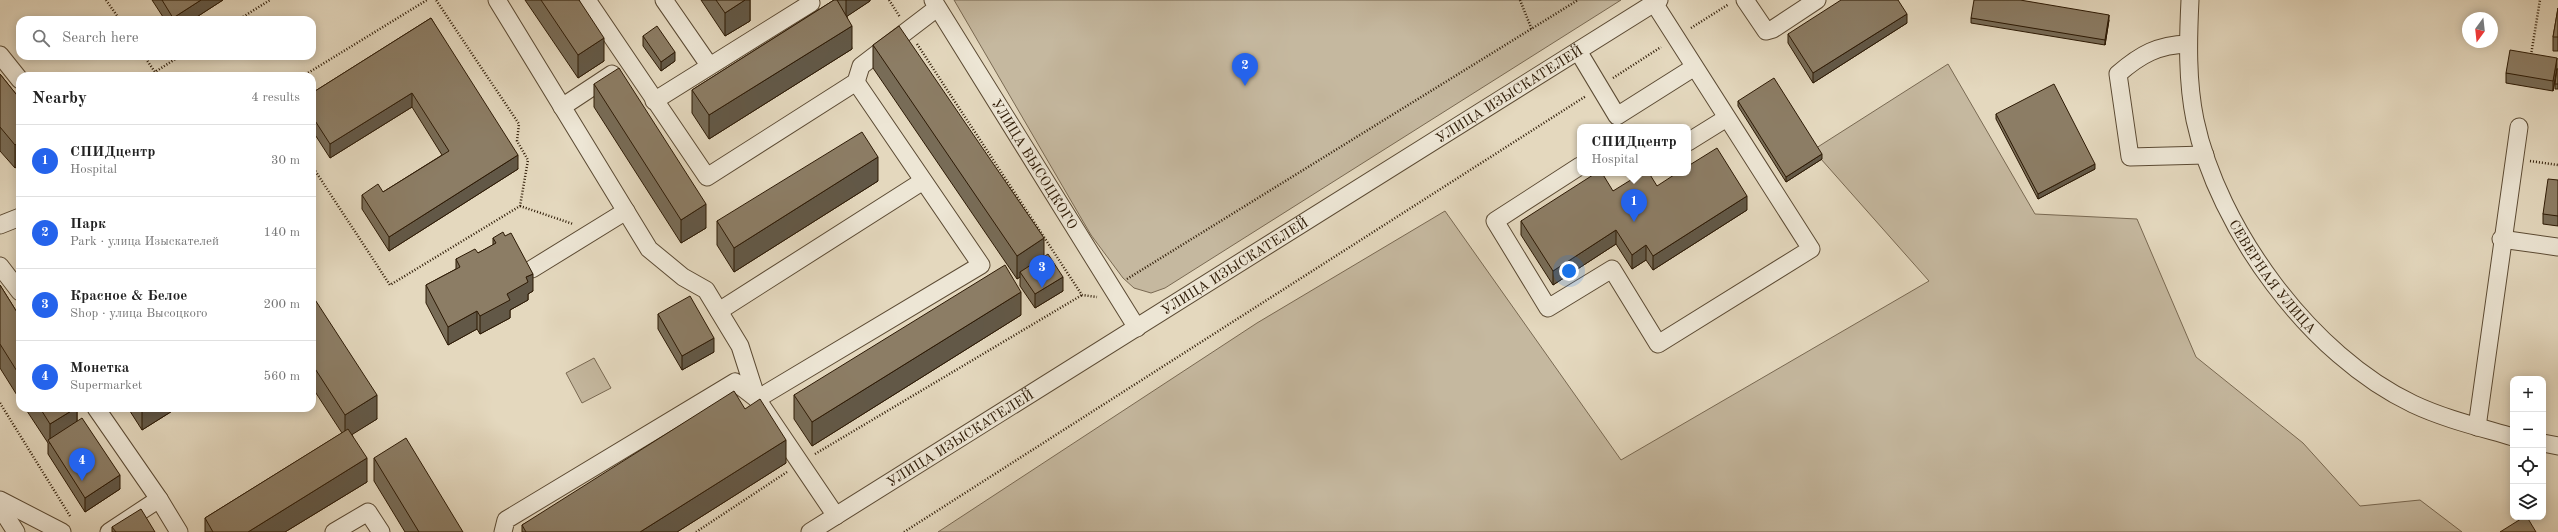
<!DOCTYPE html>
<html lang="en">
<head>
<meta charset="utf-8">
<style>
	:root { --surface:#fff; --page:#f6f6f6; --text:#222; --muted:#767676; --line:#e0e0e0; --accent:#2563eb }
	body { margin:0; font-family:"Old Standard TT",serif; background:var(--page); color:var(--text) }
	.controls { position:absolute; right:12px; bottom:12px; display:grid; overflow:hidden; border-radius:8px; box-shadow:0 2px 10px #0003 }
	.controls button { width:36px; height:36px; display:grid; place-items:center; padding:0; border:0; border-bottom:1px solid var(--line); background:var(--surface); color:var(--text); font:20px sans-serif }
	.compass { position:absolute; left:2462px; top:12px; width:36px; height:36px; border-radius:50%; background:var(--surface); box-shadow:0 2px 10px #0003; rotate:195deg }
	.you { position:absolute; left:1569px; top:271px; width:14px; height:14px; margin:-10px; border:3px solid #fff; border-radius:50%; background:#1a73e8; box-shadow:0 0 0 6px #1a73e833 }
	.badge { display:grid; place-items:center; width:26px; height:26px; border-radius:50%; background:var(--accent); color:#fff; font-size:13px; font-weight:700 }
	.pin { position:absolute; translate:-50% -33px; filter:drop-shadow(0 1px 2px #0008) }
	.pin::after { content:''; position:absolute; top:21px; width:14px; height:12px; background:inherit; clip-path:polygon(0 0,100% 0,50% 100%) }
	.popup { position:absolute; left:1577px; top:124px; width:114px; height:52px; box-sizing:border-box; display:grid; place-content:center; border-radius:8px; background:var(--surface); filter:drop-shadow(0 1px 3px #0005); font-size:13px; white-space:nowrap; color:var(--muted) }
	.popup b { font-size:15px; color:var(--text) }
	.popup::after { content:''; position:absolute; left:50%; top:100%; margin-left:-8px; border:8px solid transparent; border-top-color:var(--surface) }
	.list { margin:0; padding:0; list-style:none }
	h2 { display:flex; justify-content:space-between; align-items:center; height:52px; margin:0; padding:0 16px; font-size:17px }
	h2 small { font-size:13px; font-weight:400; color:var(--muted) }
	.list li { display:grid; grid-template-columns:26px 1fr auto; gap:12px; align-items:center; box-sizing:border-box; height:72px; padding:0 16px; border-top:1px solid var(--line) }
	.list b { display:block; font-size:15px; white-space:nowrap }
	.list p { margin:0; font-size:13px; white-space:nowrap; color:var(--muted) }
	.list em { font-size:13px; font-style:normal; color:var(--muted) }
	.icon { flex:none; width:22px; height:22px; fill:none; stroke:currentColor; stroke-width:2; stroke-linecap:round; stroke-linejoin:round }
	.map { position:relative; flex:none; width:2558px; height:532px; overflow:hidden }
	.search { position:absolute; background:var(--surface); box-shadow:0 2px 10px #0003; left:16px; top:16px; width:300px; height:44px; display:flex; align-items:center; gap:10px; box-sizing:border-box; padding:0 14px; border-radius:12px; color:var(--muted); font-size:15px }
	.panel { position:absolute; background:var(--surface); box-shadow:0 2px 10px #0003; left:16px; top:72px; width:300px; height:340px; border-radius:12px }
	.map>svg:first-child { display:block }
	.green { fill:#c5b89f; stroke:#796952 }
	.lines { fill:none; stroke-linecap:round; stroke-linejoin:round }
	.minor-casing { stroke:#5b4a33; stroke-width:19 }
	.path { stroke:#2d1a05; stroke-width:2.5; stroke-dasharray:1 2; stroke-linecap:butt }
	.minor { stroke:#ede6d5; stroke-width:17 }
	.wall { fill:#786c57; stroke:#2d1a05 }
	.shaded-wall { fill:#625847; stroke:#2d1a05 }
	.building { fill:#8c7d65; stroke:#2d1a05 }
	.labels { text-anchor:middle; stroke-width:4; stroke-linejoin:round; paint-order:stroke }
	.street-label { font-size:14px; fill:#2d1a05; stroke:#ede6d5 }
</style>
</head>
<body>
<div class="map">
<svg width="2558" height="532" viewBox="0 0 2558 532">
	<rect width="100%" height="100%" fill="#e4d8be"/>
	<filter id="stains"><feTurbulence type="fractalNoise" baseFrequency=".005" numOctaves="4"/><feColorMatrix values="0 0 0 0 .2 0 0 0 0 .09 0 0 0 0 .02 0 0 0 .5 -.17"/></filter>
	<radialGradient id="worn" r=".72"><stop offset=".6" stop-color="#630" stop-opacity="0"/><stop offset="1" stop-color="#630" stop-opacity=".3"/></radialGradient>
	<!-- green -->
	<g class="green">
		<path d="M954 0H1621L1165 288 1151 293 1134 288 1123 278 1091 235Z"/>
		<path d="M1948 64 2035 214 2137 219 2196 357 2303 443 2360 506 2420 500 2462 532H938L1257 323 1445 211 1621 460 1929 281 1813 150Z"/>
		<path d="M594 358 611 388 582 403 566 373Z"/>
	</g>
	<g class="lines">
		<!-- minor casing -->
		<g class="minor-casing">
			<g id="minor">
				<path d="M497 0 649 249 683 277 706 290 740 346 757 399 735 382 506 520 503 532"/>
				<path d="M587 0 707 177 856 82 861 66 937 8"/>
				<path d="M664 0 709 65"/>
				<path id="s1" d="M933 0 1137 328"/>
				<path d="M1745 0 1766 31 1773 29 1817 0"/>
				<path id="s2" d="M2190 0C2188 40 2187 81 2195 120 2218 229 2311 356 2413 404 2445 419 2479 427 2513 437"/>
				<path d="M2188 44C2158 45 2141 54 2118 74L2130 157 2205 155"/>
				<path d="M1578 51 1617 116 1693 68"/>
				<path d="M0 55 20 80"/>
				<path d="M654 101 811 3 809 0"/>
				<path d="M562 107 612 74"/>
				<path d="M1688 142 1725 119"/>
				<path d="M1580 166 1495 221 1548 308 1612 269 1658 344 1811 249 1654 3"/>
				<path d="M0 225 20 217"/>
				<path d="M2501 239 2558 247"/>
				<path d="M0 266 20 292"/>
				<path d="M532 269 626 211"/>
				<path d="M719 311 923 181"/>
				<path d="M96 408 159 499"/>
				<path d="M2477 427 2519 127"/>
				<path d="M2543 443 2558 446"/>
				<path d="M0 500 62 532"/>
				<path d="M0 507 16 532"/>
				<path d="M836 516 757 399 981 265 856 82"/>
				<path d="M109 532 159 499 179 532"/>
				<path d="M334 532 368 512 381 532"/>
				<path id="s3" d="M810 532 1659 0"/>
			</g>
		</g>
		<!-- path -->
		<g class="path">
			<path d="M106 0 120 20"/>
			<path d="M889 0 900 17"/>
			<path d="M1520 0 1532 30"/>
			<path d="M238 20 270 0"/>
			<path d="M1691 28 1729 4"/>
			<path d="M917 44 1082 295 1097 297"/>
			<path d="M2531 55 2540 0"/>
			<path d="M144 56 155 72 180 56"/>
			<path d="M303 76 427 0"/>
			<path d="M1613 78 1661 47"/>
			<path d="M2530 161 2558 165"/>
			<path d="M312 166 390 285 520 206 528 160 517 141 519 124 436 0"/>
			<path d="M520 206 573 224"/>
			<path d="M1127 279 1578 0"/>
			<path d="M0 403 70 516"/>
			<path d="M815 454 1082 295"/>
			<path d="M696 532 787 472"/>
			<path d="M904 532 1586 96"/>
		</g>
		<!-- minor -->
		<use href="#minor" class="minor"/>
	</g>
	<!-- wall -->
	<g class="wall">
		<path d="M152 0H223L192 20H165Z"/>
		<path d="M525 0H579L604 61 578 78Z"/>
		<path d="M701 0H750V21L725 36Z"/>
		<path d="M834 0H870V1L847 16 852 49 709 139 692 113V90Z"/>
		<path d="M2558 8V51H2553V37Z"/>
		<path d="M431 18 518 169 389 251 362 209V195L383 192 442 155 412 107 330 158 312 130V93Z"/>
		<path d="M1971 18 2109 20 2105 45 1971 23Z"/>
		<path d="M1907 23 1813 83 1788 43V34Z"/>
		<path d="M643 36 675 61 661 71 643 46Z"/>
		<path d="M873 45 1044 257 1063 291 1035 308 1020 286V277L1017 279 873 68Z"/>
		<path d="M2557 68 2553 91 2506 83V73Z"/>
		<path d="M2558 69V89H2555V84Z"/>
		<path d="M0 74 20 99V164L15 168 0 151Z"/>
		<path d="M594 84 706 228 681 243 594 107Z"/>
		<path d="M1738 101 1822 159 1786 182 1738 106Z"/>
		<path d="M1996 114 2095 169 2038 199 1996 119Z"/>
		<path d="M2558 180V226L2543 224V214Z"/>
		<path d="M878 181 734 272 717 245V221Z"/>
		<path d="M1657 186 1747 210 1653 270 1646 260 1632 269 1616 244 1553 285 1521 235V221L1613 191Z"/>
		<path d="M493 238 533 291 528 294V300L510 310V318L480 334 477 329 448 345 426 303V285L456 269V259L478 253 493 245Z"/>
		<path d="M0 285 20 317V400L0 368Z"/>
		<path d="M312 295 377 419 352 434 367 482 285 532H205V518L342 433 312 387Z"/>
		<path d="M658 314 714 352 682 370 658 329Z"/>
		<path d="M1021 315 812 446 794 419V395Z"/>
		<path d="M25 408H77V421L120 489 85 512 48 454V443Z"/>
		<path d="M128 408H177L142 430Z"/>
		<path d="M745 409 786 463 677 532H522V525Z"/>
		<path d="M374 458 463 532H405L374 481Z"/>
		<path d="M112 527 155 532H112Z"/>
	</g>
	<!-- shaded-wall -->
	<g class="shaded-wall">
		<path d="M201 0H223L192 20H173V18Z"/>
		<path d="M745 0H750V21L725 36V13Z"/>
		<path d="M846 0H870V1L846 17Z"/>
		<path d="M1907 14V23L1813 83V73Z"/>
		<path d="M2109 15V20L2105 45V40Z"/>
		<path d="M852 26V49L709 139V115Z"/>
		<path d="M604 38V61L578 78V55Z"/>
		<path d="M675 52V61L661 71V62Z"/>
		<path d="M2557 58V68L2553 91V81Z"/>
		<path d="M412 93V107L330 158V144Z"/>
		<path d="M20 141V164L15 168V145Z"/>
		<path d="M1822 154V159L1786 182V177Z"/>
		<path d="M518 155V169L389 251V237Z"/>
		<path d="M878 157V181L734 272V248Z"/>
		<path d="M2095 164V169L2038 199V194Z"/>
		<path d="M1747 196V210L1653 270V256Z"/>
		<path d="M706 204V228L681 243V220Z"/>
		<path d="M1616 230V244L1553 285V271Z"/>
		<path d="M1044 238V261L1020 272V277L1017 279V256Z"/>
		<path d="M1646 245V260L1632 269V255Z"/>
		<path d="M533 274V291L528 294V300L510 310V318L480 334V316L526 277Z"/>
		<path d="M1063 277V291L1035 308V294Z"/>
		<path d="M1021 292V315L812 446V422Z"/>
		<path d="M477 311V329L448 345V327Z"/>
		<path d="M714 338V352L682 370V356Z"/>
		<path d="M377 395V419L345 439V415Z"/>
		<path d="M76 408H77V431L50 444V424Z"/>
		<path d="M142 408H177L142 430Z"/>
		<path d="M786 440V463L677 532H640Z"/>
		<path d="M367 458V482L285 532H248Z"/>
		<path d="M120 475V489L85 512V498Z"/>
	</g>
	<!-- building -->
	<g class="building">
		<path d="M162 0H201L173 18Z"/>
		<path d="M541 0H579L604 38 578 55Z"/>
		<path d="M716 0H745L725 13Z"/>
		<path d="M834 0H837L852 26 709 115 692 90Z"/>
		<path d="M1841 0H1898L1907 14 1813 73 1788 34Z"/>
		<path d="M1974 0H2020L2109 15 2105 40 1971 18Z"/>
		<path d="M2558 8V37H2553Z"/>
		<path d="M431 18 518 155 389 237 362 195 378 184 383 192 449 151 412 93 330 144 312 116V93Z"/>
		<path d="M657 26 675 52 661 62 643 36Z"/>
		<path d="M899 26 1044 238 1017 256 873 45Z"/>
		<path d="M2510 50 2557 58 2553 81 2506 73Z"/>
		<path d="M619 68 706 204 681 220 594 84Z"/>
		<path d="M2557 69H2558V84H2555Z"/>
		<path d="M0 74 20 99V141L15 145 0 127Z"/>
		<path d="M1774 78 1822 154 1786 177 1738 101Z"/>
		<path d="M2054 84 2095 164 2038 194 1996 114Z"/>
		<path d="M862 132 878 157 734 248 717 221Z"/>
		<path d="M1717 148 1747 196 1653 256 1646 245 1632 255 1616 230 1553 271 1521 221 1596 173H1602L1613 191 1642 173H1649L1657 186 1677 173H1688V166Z"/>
		<path d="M2548 179 2558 180V216L2543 214Z"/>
		<path d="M503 232 505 236 511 233 533 274 526 277 528 282 507 294 510 300 480 316 477 311 448 327 426 285 460 267 456 259 475 249 478 253 496 243 493 238Z"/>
		<path d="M1048 254 1063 277 1035 294 1020 272Z"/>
		<path d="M1005 265 1021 292 812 422 794 395Z"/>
		<path d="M0 285 20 317V376L0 344Z"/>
		<path d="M312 295 377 395 345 415 312 364Z"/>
		<path d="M690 296 714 338 682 356 658 314Z"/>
		<path d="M734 391 745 409 760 399 786 440 640 532H526L522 525Z"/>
		<path d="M40 408H76L50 424Z"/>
		<path d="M82 418 120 475 85 498 48 440Z"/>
		<path d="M348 429 367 458 248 532H213L205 518Z"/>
		<path d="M406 438 463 532H419L374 458Z"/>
		<path d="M141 509 155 532H116L112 527Z"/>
		<path d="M2524 517H2527L2536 532H2500Z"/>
	</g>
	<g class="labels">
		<!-- street labels -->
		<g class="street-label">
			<text dy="5" stroke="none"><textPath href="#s3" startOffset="825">УЛИЦА ИЗЫСКАТЕЛЕЙ</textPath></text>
			<text dy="5" stroke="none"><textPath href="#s1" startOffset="193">УЛИЦА ВЫСОЦКОГО</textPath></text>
			<text dy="5" stroke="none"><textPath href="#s3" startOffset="501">УЛИЦА ИЗЫСКАТЕЛЕЙ</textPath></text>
			<text dy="5" stroke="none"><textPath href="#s2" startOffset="297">СЕВЕРНАЯ УЛИЦА</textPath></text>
			<text dy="5" stroke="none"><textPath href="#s3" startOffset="177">УЛИЦА ИЗЫСКАТЕЛЕЙ</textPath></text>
		</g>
	</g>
	<rect width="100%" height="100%" filter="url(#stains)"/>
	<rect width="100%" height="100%" fill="url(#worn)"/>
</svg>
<div class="controls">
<button>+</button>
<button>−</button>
<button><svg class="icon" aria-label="locate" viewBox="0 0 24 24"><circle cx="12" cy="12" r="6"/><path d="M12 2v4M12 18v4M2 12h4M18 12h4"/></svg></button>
<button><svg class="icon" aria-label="layers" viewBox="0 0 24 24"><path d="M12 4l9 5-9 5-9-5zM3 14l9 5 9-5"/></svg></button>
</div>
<svg class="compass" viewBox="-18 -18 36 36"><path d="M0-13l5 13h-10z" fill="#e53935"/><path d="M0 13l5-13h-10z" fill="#767676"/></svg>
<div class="you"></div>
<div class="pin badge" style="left:1634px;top:222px">1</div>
<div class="popup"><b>СПИДцентр</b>Hospital</div>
<div class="pin badge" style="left:1245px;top:86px">2</div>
<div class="pin badge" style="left:1042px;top:288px">3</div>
<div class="pin badge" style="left:82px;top:481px">4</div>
<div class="search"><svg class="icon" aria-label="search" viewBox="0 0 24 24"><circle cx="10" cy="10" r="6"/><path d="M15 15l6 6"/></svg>Search here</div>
<section class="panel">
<h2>Nearby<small>4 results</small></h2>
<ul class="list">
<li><span class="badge">1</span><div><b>СПИДцентр</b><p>Hospital</p></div><em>30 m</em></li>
<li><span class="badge">2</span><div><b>Парк</b><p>Park · улица Изыскателей</p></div><em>140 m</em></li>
<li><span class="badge">3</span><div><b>Красное &amp; Белое</b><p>Shop · улица Высоцкого</p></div><em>200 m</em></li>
<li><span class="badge">4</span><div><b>Монетка</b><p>Supermarket</p></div><em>560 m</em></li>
</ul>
</section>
</div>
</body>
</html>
